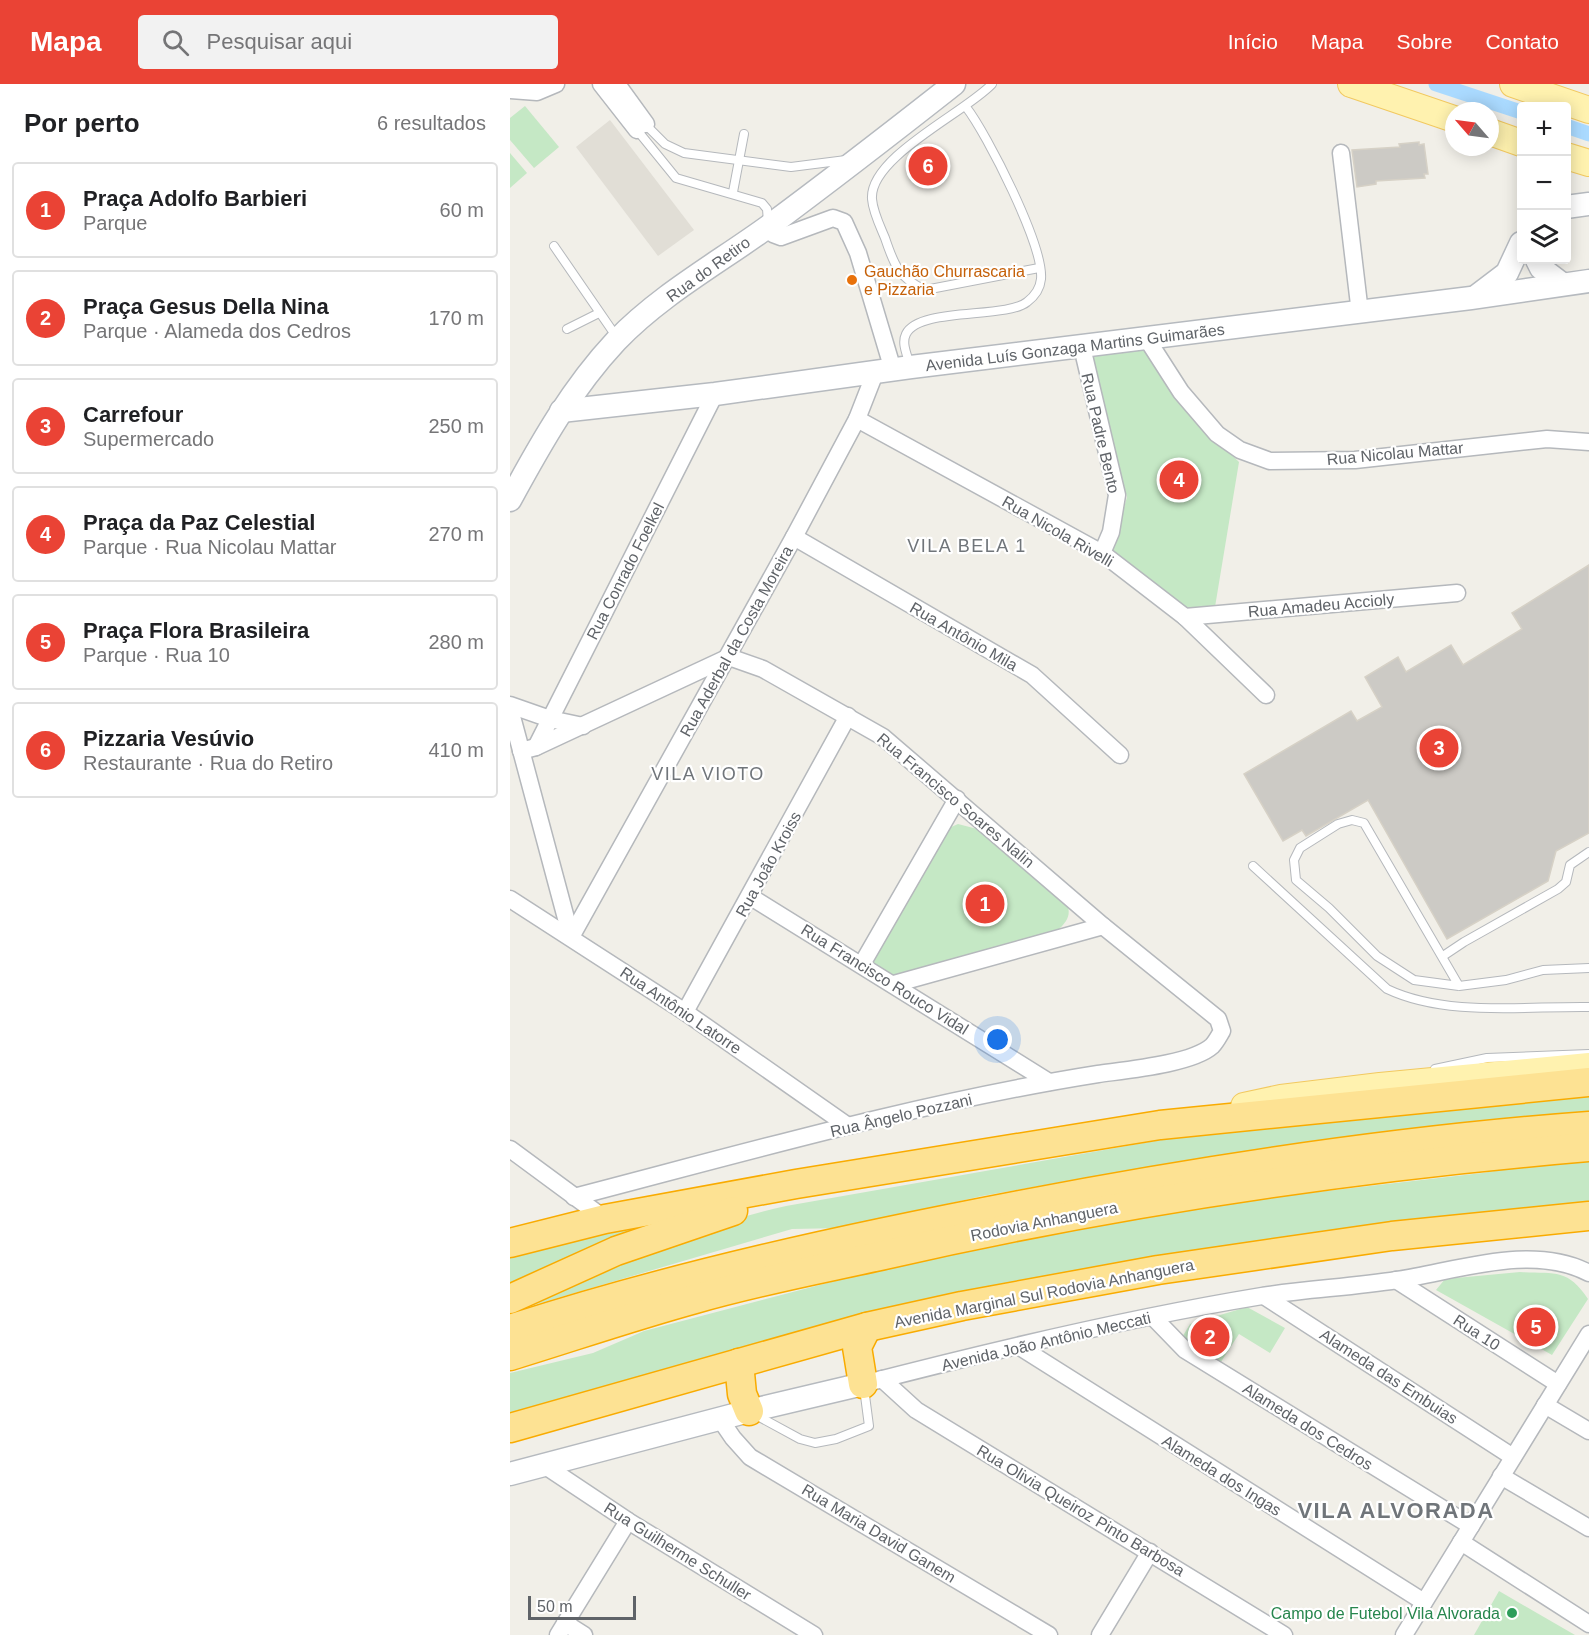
<!DOCTYPE html>
<html lang="pt">
<head>
<meta charset="utf-8">
<style>
	:root { --surface:#fff; --page:#f2f2f2; --text:#202124; --muted:#757577; --line:#e0e0e0; --accent:#ea4335 }
	body { margin:0; font-family:Arial,sans-serif; background:var(--page); color:var(--text) }
	.controls { position:absolute; right:18px; top:18px; display:grid; overflow:hidden; border-radius:6px; box-shadow:0 3px 15px #0003 }
	.controls button { width:54px; height:54px; display:grid; place-items:center; padding:0; border:0; border-bottom:2px solid var(--line); background:var(--surface); color:var(--text); font:30px sans-serif }
	.compass { position:absolute; left:935px; top:18px; width:54px; height:54px; border-radius:50%; background:var(--surface); box-shadow:0 3px 15px #0003; rotate:298deg }
	.scale { position:absolute; left:18px; bottom:15px; width:108px; box-sizing:border-box; padding-left:6px; border:3px solid #5f6368; border-top:0; font-size:16px; line-height:21px; white-space:nowrap; color:#5f6368; -webkit-text-stroke:4px #fff; paint-order:stroke }
	.you { position:absolute; left:488px; top:956px; width:21px; height:21px; margin:-15px; border:4px solid #fff; border-radius:50%; background:#1a73e8; box-shadow:0 0 0 9px #1a73e833 }
	.badge { display:grid; place-items:center; width:39px; height:39px; border-radius:50%; background:var(--accent); color:#fff; font-size:20px; font-weight:700 }
	.pin { position:absolute; translate:-50% -50%; border:3px solid #fff; box-shadow:0 2px 6px #0006 }
	.list { margin:0; padding:0; list-style:none }
	h2 { display:flex; justify-content:space-between; align-items:center; height:78px; margin:0; padding:0 24px; font-size:26px }
	h2 small { font-size:20px; font-weight:400; color:var(--muted) }
	.list li { display:grid; grid-template-columns:39px 1fr auto; gap:18px; align-items:center; box-sizing:border-box; height:96px; margin:0 12px 12px; padding:0 12px; border:2px solid var(--line); border-radius:6px }
	.list b { display:block; font-size:22px; white-space:nowrap }
	.list p { margin:0; font-size:20px; white-space:nowrap; color:var(--muted) }
	.list em { font-size:20px; font-style:normal; color:var(--muted) }
	.icon { flex:none; width:33px; height:33px; fill:none; stroke:currentColor; stroke-width:2; stroke-linecap:round; stroke-linejoin:round }
	.map { position:relative; flex:none; width:1079px; height:1551px; overflow:hidden }
	header { display:flex; align-items:center; gap:36px; box-sizing:border-box; height:84px; padding:0 30px; background:var(--accent); color:#fff }
	header strong { font-size:28px }
	nav { display:flex; gap:33px; margin-inline-start:auto; font-size:21px }
	.search { width:420px; height:54px; background:var(--page); display:flex; align-items:center; gap:15px; box-sizing:border-box; padding:0 21px; border-radius:6px; color:var(--muted); font-size:22px }
	main { display:flex }
	aside { flex:1; background:var(--surface) }
	.map>svg:first-child { display:block }
	.education { fill:#e1ded6 }
	.green { fill:#c5e8c5 }
	.lines { fill:none; stroke-linecap:round; stroke-linejoin:round }
	.canal { stroke:#aadaff; stroke-width:15 }
	.building { fill:#cccac5; stroke:#d6d1c6; stroke-width:1.5 }
	.lane-casing { stroke:#b5b8bc; stroke-width:10 }
	.street-casing { stroke:#b5b8bc; stroke-width:19 }
	.secondary-casing { stroke:#b6babf; stroke-width:25 }
	.primary-casing { stroke:#f2c960; stroke-width:28 }
	.highway-casing { stroke:#f9ab00; stroke-width:31 }
	.lane { stroke:#fff; stroke-width:8 }
	.street { stroke:#fff; stroke-width:16 }
	.secondary { stroke:#fff; stroke-width:22 }
	.primary { stroke:#fff2af; stroke-width:26 }
	.highway { stroke:#fde293; stroke-width:28 }
	.food-dot { fill:#e8710a; stroke:#fff; stroke-width:2 }
	.leisure-dot { fill:#2e9e5b; stroke:#fff; stroke-width:2 }
	.labels { text-anchor:middle; stroke-width:4.5; stroke-linejoin:round; paint-order:stroke }
	.street-label { font-size:16px; fill:#5f6368; stroke:#fff }
	.food-label { font-size:16px; fill:#c56008; stroke:#fff; text-anchor:start }
	.leisure-label { font-size:16px; fill:#27864d; stroke:#fff; text-anchor:end }
	.neighbourhood-label { font-size:18px; letter-spacing:1.5px; fill:#70757a; stroke:#fff }
	.district-label { font-size:22px; font-weight:bold; letter-spacing:1.5px; fill:#70757a; stroke:#fff }
</style>
</head>
<body>
<header>
<strong>Mapa</strong>
<div class="search"><svg class="icon" aria-label="search" viewBox="0 0 24 24"><circle cx="10" cy="10" r="6"/><path d="M15 15l6 6"/></svg>Pesquisar aqui</div>
<nav><a>Início</a><a>Mapa</a><a>Sobre</a><a>Contato</a></nav>
</header>
<main>
<aside>
<h2>Por perto<small>6 resultados</small></h2>
<ul class="list">
<li><span class="badge">1</span><div><b>Praça Adolfo Barbieri</b><p>Parque</p></div><em>60 m</em></li>
<li><span class="badge">2</span><div><b>Praça Gesus Della Nina</b><p>Parque · Alameda dos Cedros</p></div><em>170 m</em></li>
<li><span class="badge">3</span><div><b>Carrefour</b><p>Supermercado</p></div><em>250 m</em></li>
<li><span class="badge">4</span><div><b>Praça da Paz Celestial</b><p>Parque · Rua Nicolau Mattar</p></div><em>270 m</em></li>
<li><span class="badge">5</span><div><b>Praça Flora Brasileira</b><p>Parque · Rua 10</p></div><em>280 m</em></li>
<li><span class="badge">6</span><div><b>Pizzaria Vesúvio</b><p>Restaurante · Rua do Retiro</p></div><em>410 m</em></li>
</ul>
</aside>
<div class="map">
<svg width="1079" height="1551" viewBox="0 0 1079 1551">
	<rect width="100%" height="100%" fill="#f1efe8"/>
	<!-- education -->
	<path class="education" d="M100 36 184 146 148 172 66 63Z"/>
	<!-- green -->
	<g class="green">
		<path d="M15 22 49 63 24 84 0 56V34Z"/>
		<path d="M0 69 17 89 0 104Z"/>
		<path d="M635 265 670 320 729 378 705 523 673 524 602 467 617 413 578 268Z"/>
		<path d="M448 740 471 746 555 815C562 829 559 836 547 847L385 897 360 881 439 744Z"/>
		<path d="M1079 1011V1028L701 1072 472 1112 333 1144 282 1145 0 1228C87 1182 180 1144 276 1122L679 1051Z"/>
		<path d="M1079 1072V1118L836 1147 0 1331V1289L83 1269 134 1247 348 1191 533 1152 720 1118 972 1089Z"/>
		<path d="M147 1136 0 1209V1169Z"/>
		<path d="M1010 1188C1044 1190 1058 1184 1078 1215L1042 1271 926 1206 935 1195Z"/>
		<path d="M737 1223 775 1244 760 1269 729 1250 709 1281 671 1255 680 1240Z"/>
		<path d="M989 1507 1065 1551H964Z"/>
	</g>
	<g class="lines">
		<!-- canal -->
		<g class="canal">
			<path d="M926 0 1011 28"/>
			<path d="M1056 42 1079 50"/>
		</g>
	</g>
	<!-- building -->
	<g class="building">
		<path d="M909 58V61L914 60 918 90H914L915 94 866 97V100L847 103 842 66 890 63 889 60Z"/>
		<path d="M1079 481V749L1046 767 1038 797 937 855 858 716 796 752 792 746 773 757 734 690 841 627 847 637 872 623 855 593 888 573 896 588 941 561 953 581 1012 545 1002 529Z"/>
	</g>
	<g class="lines">
		<!-- lane casing -->
		<g class="lane-casing">
			<g id="lane">
				<path d="M482 0C456 28 359 73 362 115 363 128 370 142 375 154 384 181 389 194 415 206L529 184"/>
				<path d="M136 41 155 60 174 69 281 83 336 76"/>
				<path d="M127 46 166 94 252 119 257 125 258 138"/>
				<path d="M223 108 234 50"/>
				<path d="M44 162 108 255"/>
				<path d="M57 245 89 229"/>
				<path d="M400 282C398 272 391 260 396 250 409 223 496 235 517 218 525 212 530 205 531 195 534 162 477 50 456 23"/>
				<path d="M743 782 877 905C936 933 1014 922 1079 923"/>
				<path d="M933 872 954 858 1048 805 1056 798 1060 781 1079 768"/>
				<path d="M949 902 854 739 842 736 828 740 790 764 784 776 786 796 819 824 867 872 904 896 949 902 996 896 1033 886 1079 884"/>
				<path d="M925 985 977 974 1079 970"/>
				<path d="M244 1330 290 1355 305 1359 326 1355 359 1342 354 1304"/>
			</g>
		</g>
		<!-- street casing -->
		<g class="street-casing">
			<g id="street">
				<path d="M91 0 127 46"/>
				<path d="M107 0 136 40"/>
				<path d="M0 6 27 8 46 0"/>
				<path d="M831 69 850 229"/>
				<path d="M259 142 263 150 271 153 323 134 334 138 348 169 383 286"/>
				<path d="M637 255 671 308 707 350 730 366 760 377 845 376 1037 355 1079 358"/>
				<path d="M572 263 607 411 601 448 592 469"/>
				<path d="M347 335 592 469 675 533 756 611"/>
				<path d="M284 453 522 591 610 671"/>
				<path d="M675 533 947 509"/>
				<path d="M0 621 40 635 73 642"/>
				<path d="M0 625 61 853"/>
				<path d="M26 663 205 310"/>
				<path d="M11 667 26 663 219 573 253 585 373 653 593 842 708 935 712 947C709 952 706 958 702 962 682 980 616 986 588 990 411 1018 237 1068 64 1113"/>
				<path d="M241 813 539 998"/>
				<path d="M0 815 175 928 338 1042"/>
				<path d="M61 853 284 453 347 335 365 289"/>
				<path d="M352 880 447 715"/>
				<path d="M384 900 593 842"/>
				<path d="M175 928 338 632"/>
				<path d="M0 1065 95 1135"/>
				<path d="M886 1196 1048 1300"/>
				<path d="M754 1212 1003 1373"/>
				<path d="M643 1233 675 1266 961 1442"/>
				<path d="M510 1263 914 1518"/>
				<path d="M372 1295 406 1326 774 1551"/>
				<path d="M353 1300C484 1266 618 1234 752 1212 797 1205 843 1203 887 1196 947 1187 1022 1159 1079 1189"/>
				<path d="M1035 1321 1079 1347"/>
				<path d="M210 1335 223 1354 240 1373 539 1551"/>
				<path d="M34 1381 118 1437 304 1551"/>
				<path d="M991 1392 1079 1444"/>
				<path d="M951 1458 1079 1540"/>
				<path d="M55 1539 74 1551"/>
				<path d="M48 1551 118 1437"/>
				<path d="M590 1551 640 1468"/>
				<path d="M894 1551 1079 1250"/>
			</g>
		</g>
		<!-- secondary casing -->
		<g class="secondary-casing">
			<g id="secondary">
				<path d="M1056 123 1079 120"/>
				<path d="M1027 176 1031 184 1052 200"/>
				<path d="M968 211 997 189 1011 159"/>
				<path d="M51 327 205 310 401 283 961 214 1079 197"/>
				<path d="M0 416C31 359 62 304 106 257 150 211 208 179 259 142 321 96 383 48 444 0"/>
				<path d="M0 1390 239 1327 353 1300"/>
			</g>
		</g>
		<!-- primary casing -->
		<g class="primary-casing">
			<g id="primary">
				<path d="M841 0 944 35"/>
				<path d="M1003 0 1079 26"/>
				<path d="M980 48 1011 59"/>
				<path d="M1056 72 1079 79"/>
				<path d="M734 1022 771 1014 870 1002 1079 982"/>
			</g>
		</g>
		<!-- highway casing -->
		<g class="highway-casing">
			<g id="highway">
				<path d="M0 1159 95 1135 286 1100 650 1041 1079 998"/>
				<path d="M0 1215 106 1167 223 1127"/>
				<path d="M0 1245C167 1191 338 1154 510 1121 698 1085 888 1056 1079 1042"/>
				<path d="M0 1272C62 1253 123 1232 185 1215 247 1197 311 1185 374 1171 606 1118 841 1083 1079 1063"/>
				<path d="M229 1279 232 1310 239 1327"/>
				<path d="M353 1300 347 1263 357 1243"/>
				<path d="M0 1344 357 1243 452 1222 648 1186 882 1152 1079 1132"/>
			</g>
		</g>
		<!-- lane -->
		<use href="#lane" class="lane"/>
		<!-- street -->
		<use href="#street" class="street"/>
		<!-- secondary -->
		<use href="#secondary" class="secondary"/>
		<!-- primary -->
		<use href="#primary" class="primary"/>
		<!-- highway -->
		<use href="#highway" class="highway"/>
	</g>
	<!-- markers -->
	<circle class="food-dot" cx="342" cy="196" r="6"/>
	<circle class="leisure-dot" cx="1002" cy="1529" r="6"/>
	<g class="labels">
		<!-- street labels -->
		<g class="street-label">
			<text transform="translate(198 185) rotate(-36)" y="6">Rua do Retiro</text>
			<text transform="translate(565 263) rotate(-7)" y="6">Avenida Luís Gonzaga Martins Guimarães</text>
			<text transform="translate(591 349) rotate(77)" y="6">Rua Padre Bento</text>
			<text transform="translate(885 369) rotate(-5)" y="6">Rua Nicolau Mattar</text>
			<text transform="translate(548 447) rotate(30)" y="6">Rua Nicola Rivelli</text>
			<text transform="translate(115 487) rotate(-63)" y="6">Rua Conrado Foelkel</text>
			<text transform="translate(811 521) rotate(-5)" y="6">Rua Amadeu Accioly</text>
			<text transform="translate(454 552) rotate(30)" y="6">Rua Antônio Mila</text>
			<text transform="translate(226 557) rotate(-61)" y="6">Rua Aderbal da Costa Moreira</text>
			<text transform="translate(446 716) rotate(40)" y="6">Rua Francisco Soares Nalin</text>
			<text transform="translate(258 780) rotate(-61)" y="6">Rua João Kroiss</text>
			<text transform="translate(375 895) rotate(32)" y="6">Rua Francisco Rouco Vidal</text>
			<text transform="translate(171 926) rotate(34)" y="6">Rua Antônio Latorre</text>
			<text transform="translate(391 1031) rotate(-13)" y="6">Rua Ângelo Pozzani</text>
			<text transform="translate(534 1137) rotate(-11)" y="6">Rodovia Anhanguera</text>
			<text transform="translate(534 1209) rotate(-11)" y="6">Avenida Marginal Sul Rodovia Anhanguera</text>
			<text transform="translate(967 1248) rotate(33)" y="6">Rua 10</text>
			<text transform="translate(536 1257) rotate(-13)" y="6">Avenida João Antônio Meccati</text>
			<text transform="translate(879 1292) rotate(33)" y="6">Alameda das Embuias</text>
			<text transform="translate(798 1342) rotate(32)" y="6">Alameda dos Cedros</text>
			<text transform="translate(712 1391) rotate(32)" y="6">Alameda dos Ingas</text>
			<text transform="translate(571 1426) rotate(31)" y="6">Rua Olivia Queiroz Pinto Barbosa</text>
			<text transform="translate(369 1449) rotate(31)" y="6">Rua Maria David Ganem</text>
			<text transform="translate(168 1467) rotate(32)" y="6">Rua Guilherme Schuller</text>
		</g>
		<!-- food labels -->
		<g class="food-label">
			<text x="354" y="193">Gauchão Churrascaria<tspan x="354" dy="18">e Pizzaria</tspan></text>
		</g>
		<!-- leisure labels -->
		<g class="leisure-label">
			<text x="990" y="1535">Campo de Futebol Vila Alvorada</text>
		</g>
		<!-- neighbourhood labels -->
		<g class="neighbourhood-label">
			<text x="457" y="468">VILA BELA 1</text>
			<text x="198" y="696">VILA VIOTO</text>
		</g>
		<!-- district labels -->
		<g class="district-label">
			<text x="886" y="1434">VILA ALVORADA</text>
		</g>
	</g>
</svg>
<div class="controls">
<button>+</button>
<button>−</button>
<button><svg class="icon" aria-label="layers" viewBox="0 0 24 24"><path d="M12 4l9 5-9 5-9-5zM3 14l9 5 9-5"/></svg></button>
</div>
<svg class="compass" viewBox="-18 -18 36 36"><path d="M0-13l5 13h-10z" fill="#e53935"/><path d="M0 13l5-13h-10z" fill="#757577"/></svg>
<div class="scale">50 m</div>
<div class="you"></div>
<div class="pin badge" style="left:475px;top:820px">1</div>
<div class="pin badge" style="left:700px;top:1253px">2</div>
<div class="pin badge" style="left:929px;top:664px">3</div>
<div class="pin badge" style="left:669px;top:396px">4</div>
<div class="pin badge" style="left:1026px;top:1243px">5</div>
<div class="pin badge" style="left:418px;top:82px">6</div>
</div>
</main>
</body>
</html>
